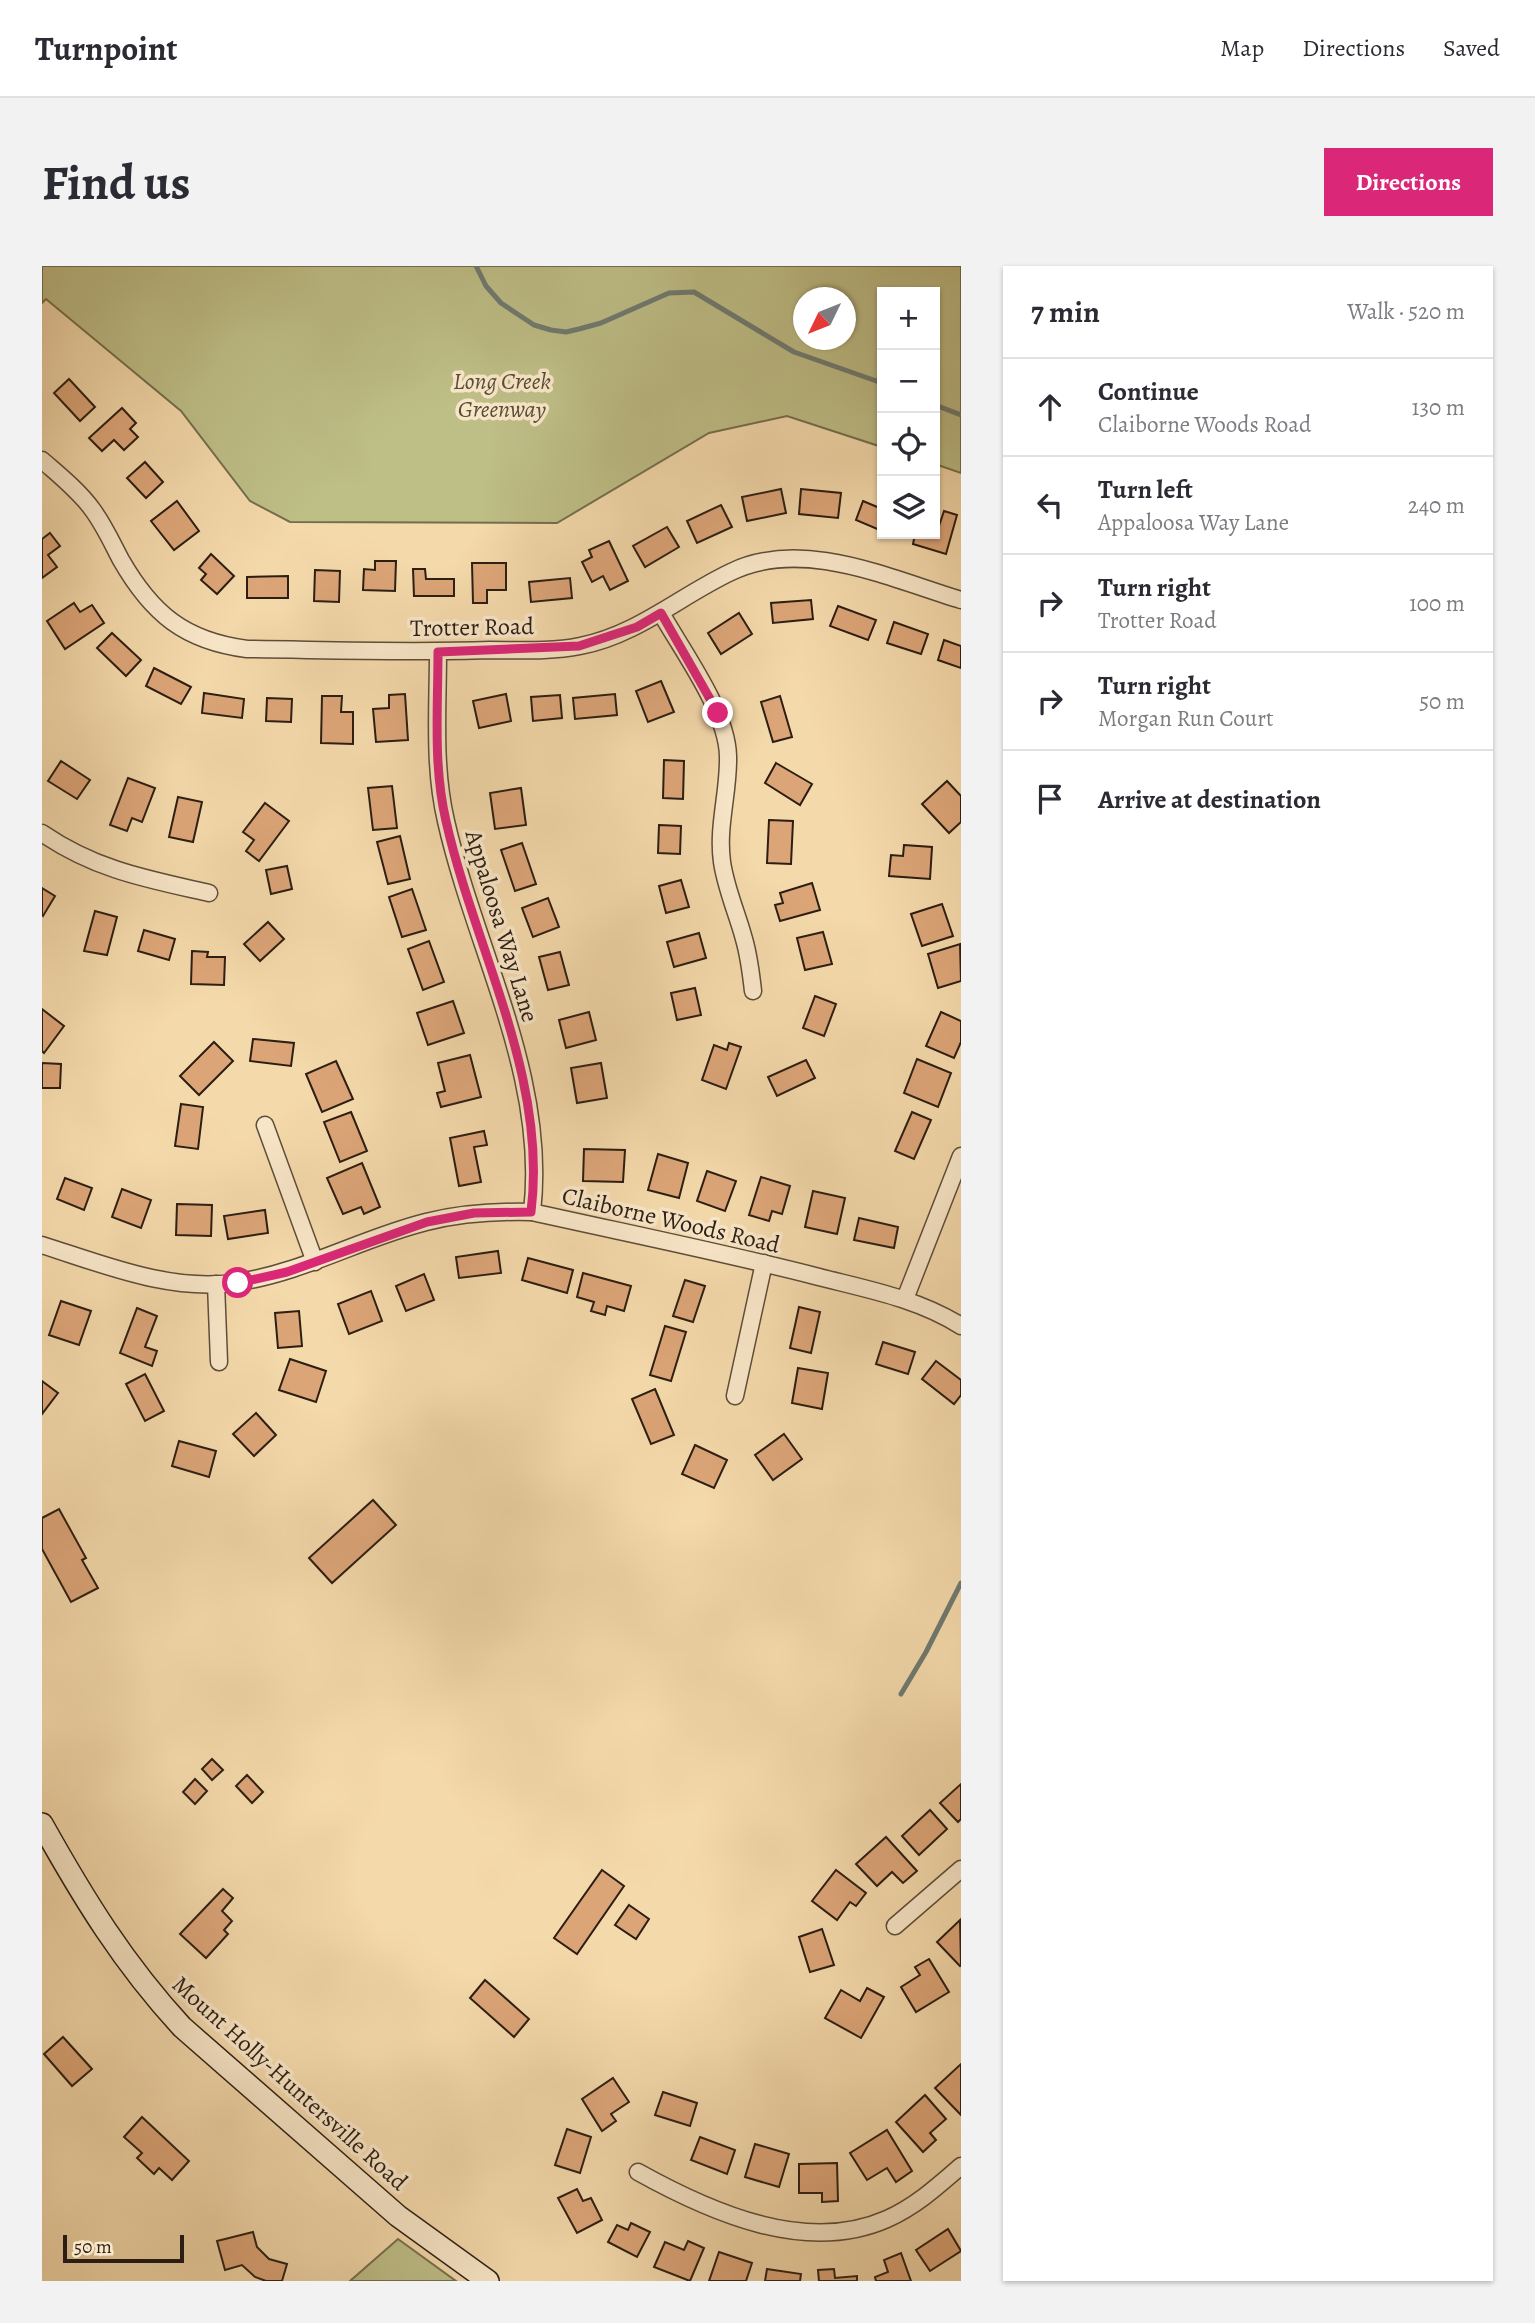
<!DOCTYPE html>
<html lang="en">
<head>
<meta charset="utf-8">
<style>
	:root { --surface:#fff; --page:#f2f2f3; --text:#2b2b33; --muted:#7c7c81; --line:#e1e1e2; --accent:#db2777 }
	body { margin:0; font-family:Alegreya,serif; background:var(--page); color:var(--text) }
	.controls { position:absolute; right:21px; top:21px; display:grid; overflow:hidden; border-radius:0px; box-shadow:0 2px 5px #0004 }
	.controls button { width:63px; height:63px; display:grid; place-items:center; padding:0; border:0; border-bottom:2px solid var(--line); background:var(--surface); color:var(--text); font:35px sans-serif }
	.compass { position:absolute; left:751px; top:21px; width:63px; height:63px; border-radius:50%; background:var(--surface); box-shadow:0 2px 5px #0004; rotate:227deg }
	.scale { position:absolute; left:21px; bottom:18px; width:121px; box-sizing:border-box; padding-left:7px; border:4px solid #2c1e13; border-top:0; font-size:19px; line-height:24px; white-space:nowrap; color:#2c1e13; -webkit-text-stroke:5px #f8e6c8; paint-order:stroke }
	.stop { position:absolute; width:21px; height:21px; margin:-16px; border:5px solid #db2777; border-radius:50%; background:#fff }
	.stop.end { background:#db2777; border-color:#fff; box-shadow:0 2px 7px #0008 }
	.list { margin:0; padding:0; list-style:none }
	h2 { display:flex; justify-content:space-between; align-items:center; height:91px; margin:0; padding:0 28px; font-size:30px }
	h2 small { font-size:23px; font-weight:400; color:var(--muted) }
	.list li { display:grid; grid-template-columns:46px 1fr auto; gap:21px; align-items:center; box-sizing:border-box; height:98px; padding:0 28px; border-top:2px solid var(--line) }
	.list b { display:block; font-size:26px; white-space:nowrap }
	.list p { margin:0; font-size:23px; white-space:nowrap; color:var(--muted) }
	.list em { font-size:23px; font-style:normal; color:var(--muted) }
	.icon { flex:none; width:38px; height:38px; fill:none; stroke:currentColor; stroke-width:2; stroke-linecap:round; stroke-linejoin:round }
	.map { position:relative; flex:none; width:919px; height:2015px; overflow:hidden; border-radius:0px }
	header { display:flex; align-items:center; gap:42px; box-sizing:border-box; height:98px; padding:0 35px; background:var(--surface); border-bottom:2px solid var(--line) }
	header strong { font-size:33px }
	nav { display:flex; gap:38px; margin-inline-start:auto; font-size:24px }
	.intro { display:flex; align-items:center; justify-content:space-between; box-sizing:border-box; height:168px; padding:0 42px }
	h1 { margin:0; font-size:49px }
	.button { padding:18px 32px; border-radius:0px; background:var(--accent); color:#fff; font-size:24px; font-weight:700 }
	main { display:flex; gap:42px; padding:0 42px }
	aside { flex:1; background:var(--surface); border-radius:0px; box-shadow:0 2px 5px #0004 }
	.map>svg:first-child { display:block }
	.green { fill:#bebe87; stroke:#756e4d; stroke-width:2; fill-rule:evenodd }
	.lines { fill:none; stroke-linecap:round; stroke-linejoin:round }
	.stream { stroke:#707b72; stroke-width:5 }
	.building { fill:#dca578; stroke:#2c1e13; stroke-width:2 }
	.minor-casing { stroke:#5e4d39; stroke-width:19 }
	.secondary-casing { stroke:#2c1e13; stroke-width:24 }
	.minor { stroke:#f8e6c8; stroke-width:16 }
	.secondary { stroke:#f8e6c8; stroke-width:21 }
	.route { stroke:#db2777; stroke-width:9 }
	.labels { text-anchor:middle; stroke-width:7; stroke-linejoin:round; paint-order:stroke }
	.park-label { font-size:24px; font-style:italic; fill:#584e36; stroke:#f8e6c8 }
	.street-label { font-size:24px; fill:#2c1e13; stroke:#f8e6c8 }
</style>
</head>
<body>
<header>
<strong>Turnpoint</strong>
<nav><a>Map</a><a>Directions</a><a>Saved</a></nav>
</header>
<div class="intro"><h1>Find us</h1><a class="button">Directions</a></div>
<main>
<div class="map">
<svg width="919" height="2015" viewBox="0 0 919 2015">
	<rect width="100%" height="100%" fill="#f4d9ab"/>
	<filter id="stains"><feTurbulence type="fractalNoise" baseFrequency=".00286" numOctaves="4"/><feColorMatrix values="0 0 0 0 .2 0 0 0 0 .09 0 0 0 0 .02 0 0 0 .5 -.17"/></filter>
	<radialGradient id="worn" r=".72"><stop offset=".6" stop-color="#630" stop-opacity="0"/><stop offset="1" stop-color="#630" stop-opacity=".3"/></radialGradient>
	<!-- green -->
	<g class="green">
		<path d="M0 0H919V207L893 198V26H840V181L745 150 667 167 515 257 248 256 208 235 139 145 4 33 0 37ZM762 32H804V74H762Z"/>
		<path d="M356 1973 414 2015H308Z"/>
	</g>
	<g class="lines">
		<!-- stream -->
		<g class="stream">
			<path d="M434 0 444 20 459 37 492 59 509 64 524 66 537 63 559 57 627 27 652 26 752 86 840 117"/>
			<path d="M893 139 919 149"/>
			<path d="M859 1428 884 1386 919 1317"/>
		</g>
	</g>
	<!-- building -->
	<g class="building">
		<path d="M27 113 53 141 38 155 12 127Z"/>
		<path d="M80 142 94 157 88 163 96 171 82 184 72 174 60 185 47 172Z"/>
		<path d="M103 196 121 216 104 232 85 212Z"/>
		<path d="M739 223 744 247 705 255 700 231Z"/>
		<path d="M759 223 799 227 796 252 757 248Z"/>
		<path d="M135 235 157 265 132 284 109 255Z"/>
		<path d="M821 235 840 243V265L814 254Z"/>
		<path d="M679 239 690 261 655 277 645 255Z"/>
		<path d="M902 245 915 249 904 288 871 278 873 268H893V259L897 260Z"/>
		<path d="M625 261 637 281 603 301 591 280Z"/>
		<path d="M8 267 18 280 6 289 15 301 0 312V273Z"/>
		<path d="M567 275 586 315 568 324 561 310 550 316 540 296 550 291 547 284Z"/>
		<path d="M169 288 192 310 175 328 159 314 164 308 157 302Z"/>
		<path d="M333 295H354L353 325 321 324 322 303 333 304Z"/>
		<path d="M430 297H464V324H445V337H431Z"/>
		<path d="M371 303H383L384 313H412V330H372Z"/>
		<path d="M273 304 298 305 297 336 272 335Z"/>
		<path d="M246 310V332H205V311Z"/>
		<path d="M528 312 530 332 489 336 487 316Z"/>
		<path d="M769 334 771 353 731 357 729 337Z"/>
		<path d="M32 337 38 346 50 339 62 357 23 383 5 355Z"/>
		<path d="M796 340 834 354 826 374 788 360Z"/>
		<path d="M697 347 710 368 679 388 666 367Z"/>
		<path d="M852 356 886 368 879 388 845 377Z"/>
		<path d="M70 367 99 394 84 410 55 382Z"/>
		<path d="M902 374 919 380V402L896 394Z"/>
		<path d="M112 402 149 421 139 438 104 420Z"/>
		<path d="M619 415 632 446 606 456 594 425Z"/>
		<path d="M162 427 202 433 200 452 160 447Z"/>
		<path d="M363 428 366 474 334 476 331 443 347 442V429Z"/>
		<path d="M464 428 469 455 437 462 431 435Z"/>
		<path d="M573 428 575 449 533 453 531 432Z"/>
		<path d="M518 429 520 452 491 455 489 431Z"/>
		<path d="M280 430H300L299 446H311V478L279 477Z"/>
		<path d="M738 430 750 471 731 476 719 436Z"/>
		<path d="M225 432 250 433 249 456 224 455Z"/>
		<path d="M622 494 642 495 641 533 621 532Z"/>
		<path d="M19 495 48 514 35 533 6 515Z"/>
		<path d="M734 497 770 518 758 539 723 517Z"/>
		<path d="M86 512 113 522 100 556 90 552 85 565 68 559Z"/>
		<path d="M905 515 919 530V556L907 567 880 538Z"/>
		<path d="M350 520 355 562 331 564 326 522Z"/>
		<path d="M479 522 484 559 453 563 448 527Z"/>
		<path d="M136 531 160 536 151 576 127 571Z"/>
		<path d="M223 537 247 555 217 595 204 585 212 574 201 566Z"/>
		<path d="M727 554 751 555 749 598 725 597Z"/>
		<path d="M617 559 639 560 638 588 616 587Z"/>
		<path d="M358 570 368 613 346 618 335 576Z"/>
		<path d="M480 577 494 618 473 625 459 584Z"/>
		<path d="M862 579 890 581 888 613 847 610 849 589 861 590Z"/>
		<path d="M245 600 250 623 229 628 224 604Z"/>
		<path d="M639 614 647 641 624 647 617 620Z"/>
		<path d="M770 617 778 644 738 655 733 639 741 637 738 627Z"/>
		<path d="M0 622 13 630 1 650 0 649Z"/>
		<path d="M370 623 384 664 360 671 347 631Z"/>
		<path d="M506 632 517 661 491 671 480 642Z"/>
		<path d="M900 638 911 670 880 680 869 648Z"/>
		<path d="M53 645 75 651 65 689 42 685Z"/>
		<path d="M226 656 242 673 218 695 202 678Z"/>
		<path d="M102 664 133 673 127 694 96 685Z"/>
		<path d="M781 666 790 698 763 704 755 672Z"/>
		<path d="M657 667 664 692 632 701 625 676Z"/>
		<path d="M387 675 402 716 381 724 366 683Z"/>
		<path d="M918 678 919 715 896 722 886 688Z"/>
		<path d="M150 685 166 686 165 691H183L182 719 149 718Z"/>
		<path d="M518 686 527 719 506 724 497 691Z"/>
		<path d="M653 722 659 749 635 754 629 727Z"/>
		<path d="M773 730 794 738 782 770 761 762Z"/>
		<path d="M411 735 422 767 386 779 375 747Z"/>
		<path d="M0 743 22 760 2 787 0 785Z"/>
		<path d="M547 746 554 774 524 782 517 754Z"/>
		<path d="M899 746 919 755V776L912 792 884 780Z"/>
		<path d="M211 773 252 777 249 800 208 795Z"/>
		<path d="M172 776 191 795 157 829 138 810Z"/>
		<path d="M687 777 699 781 684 823 660 814 672 779 685 784Z"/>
		<path d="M428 789 439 831 399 841 395 827 403 825 396 797Z"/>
		<path d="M875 793 909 807 896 841 862 827Z"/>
		<path d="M764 794 773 812 735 830 726 811Z"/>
		<path d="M294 795 311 833 280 846 264 808Z"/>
		<path d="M0 797 19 798 18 822H0Z"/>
		<path d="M559 797 565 832 535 837 529 802Z"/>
		<path d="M139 838 161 841 156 883 133 880Z"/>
		<path d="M309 846 325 885 298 896 282 856Z"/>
		<path d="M870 846 889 854 872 893 853 885Z"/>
		<path d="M442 865 445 879 432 881 439 916 417 920 408 872Z"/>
		<path d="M542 883 583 884 581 916 541 915Z"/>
		<path d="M616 888 646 897 637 932 606 924Z"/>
		<path d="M320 897 338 941 322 948 319 941 301 948 285 912Z"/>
		<path d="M665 905 694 915 683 945 655 935Z"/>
		<path d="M719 911 748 920 740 948 730 945 727 955 707 949Z"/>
		<path d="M23 912 50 922 42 944 15 933Z"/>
		<path d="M80 923 109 934 99 962 70 951Z"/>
		<path d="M771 925 803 932 795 968 763 961Z"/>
		<path d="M135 938 170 939 169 970 134 969Z"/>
		<path d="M223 944 226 967 186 973 182 950Z"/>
		<path d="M817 952 856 961 852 982 812 974Z"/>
		<path d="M456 985 459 1007 417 1012 414 991Z"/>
		<path d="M486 992 531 1004 525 1027 480 1014Z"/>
		<path d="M541 1007 589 1020 582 1045 565 1040 563 1049 549 1045 552 1036 535 1031Z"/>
		<path d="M382 1008 392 1034 364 1045 354 1020Z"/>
		<path d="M643 1014 663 1020 651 1056 631 1050Z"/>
		<path d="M329 1025 340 1055 307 1068 296 1038Z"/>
		<path d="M19 1035 49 1045 37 1079 7 1069Z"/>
		<path d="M757 1041 778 1046 769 1087 748 1082Z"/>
		<path d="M95 1042 115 1050 103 1081 115 1085 110 1100 78 1087Z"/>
		<path d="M257 1045 260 1080 236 1082 233 1047Z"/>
		<path d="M623 1060 644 1066 629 1115 608 1109Z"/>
		<path d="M841 1076 873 1086 866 1108 834 1098Z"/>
		<path d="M248 1093 284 1105 274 1136 237 1124Z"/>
		<path d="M894 1095 919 1114V1129L912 1138 880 1113Z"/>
		<path d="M756 1102 786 1107 780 1143 750 1137Z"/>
		<path d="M103 1108 122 1145 103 1155 84 1118Z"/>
		<path d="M0 1115 16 1127 0 1148Z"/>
		<path d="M613 1123 632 1169 609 1178 590 1133Z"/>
		<path d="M214 1147 234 1169 212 1190 191 1168Z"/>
		<path d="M742 1168 760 1193 731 1214 713 1189Z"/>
		<path d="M137 1175 174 1185 167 1211 130 1200Z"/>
		<path d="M653 1179 685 1194 672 1222 640 1208Z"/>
		<path d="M331 1234 354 1259 290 1317 267 1292Z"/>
		<path d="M17 1243 44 1292 40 1294 56 1322 29 1336 0 1283V1252Z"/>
		<path d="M170 1493 181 1504 170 1514 160 1503Z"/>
		<path d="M205 1509 221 1526 210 1537 194 1520Z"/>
		<path d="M153 1513 165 1525 153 1538 141 1526Z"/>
		<path d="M919 1518V1553L916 1556 898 1537Z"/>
		<path d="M888 1544 905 1563 877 1589 860 1570Z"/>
		<path d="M844 1571 875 1605 861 1617 850 1606 835 1620 814 1598Z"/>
		<path d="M560 1604 582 1620 535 1688 512 1672Z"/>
		<path d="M794 1604 824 1627 814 1640 808 1636 795 1654 770 1635Z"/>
		<path d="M181 1623 191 1632 180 1645 190 1655 182 1664 186 1668 164 1692 138 1668Z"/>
		<path d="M587 1639 607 1653 594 1673 573 1659Z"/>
		<path d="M918 1654 919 1699 918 1700 895 1676Z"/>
		<path d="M780 1663 792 1699 768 1706 757 1671Z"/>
		<path d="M887 1693 907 1726 874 1746 859 1721 878 1709 873 1701Z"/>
		<path d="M443 1714 487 1753 472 1771 428 1732Z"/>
		<path d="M825 1722 842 1731 819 1772 783 1752 799 1724 818 1735Z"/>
		<path d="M21 1771 50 1803 30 1820 2 1788Z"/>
		<path d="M919 1798V1849L893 1822Z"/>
		<path d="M571 1812 587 1836 569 1848 574 1855 560 1865 540 1833Z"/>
		<path d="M621 1826 655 1837 648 1860 613 1849Z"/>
		<path d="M883 1829 904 1853 888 1867 894 1874 881 1886 854 1856Z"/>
		<path d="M100 1851 147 1895 130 1914 117 1902 112 1908 95 1892 100 1887 82 1871Z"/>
		<path d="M525 1863 549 1871 538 1907 513 1899Z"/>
		<path d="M845 1864 870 1905 854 1916 845 1902 825 1914 808 1887Z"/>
		<path d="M658 1871 693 1884 685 1908 649 1894Z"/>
		<path d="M713 1878 747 1888 737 1921 703 1911Z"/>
		<path d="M795 1897 796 1935 780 1936V1927H757V1898Z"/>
		<path d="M535 1923 541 1935 549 1932 560 1954 535 1967 516 1932Z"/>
		<path d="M589 1957 608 1966 595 1991 566 1976 575 1959 586 1964Z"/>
		<path d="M906 1963 919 1985 888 2005 874 1984Z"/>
		<path d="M211 1966 215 1981 227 1993 245 1998 240 2015H224L213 2011 200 1999 183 2004 175 1975Z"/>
		<path d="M646 1975 662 1982 648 2015 612 2001 623 1976 642 1984Z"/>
		<path d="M677 1986 710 1997 704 2015H667Z"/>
		<path d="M859 1987 869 2015H834L833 2011 846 2006 842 1994Z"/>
		<path d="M725 2003 759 2008 758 2015H723Z"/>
		<path d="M792 2003 793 2012 815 2010V2015H777L776 2004Z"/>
	</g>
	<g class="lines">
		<!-- minor casing -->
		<g class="minor-casing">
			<g id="minor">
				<path d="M0 194C17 209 37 225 50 243 62 259 70 277 79 294 110 348 143 375 205 383 286 384 367 387 448 384 477 384 509 386 538 380 595 369 638 330 689 306 761 271 849 313 919 334"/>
				<path d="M619 347C641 386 685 445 686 490 687 526 675 560 680 596 684 623 695 647 702 673 707 690 709 707 711 725"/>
				<path d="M396 386C396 442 391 500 404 555 433 684 506 811 490 946"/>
				<path d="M0 567C54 604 105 613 167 627"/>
				<path d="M223 859 273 996"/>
				<path d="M0 979C63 999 130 1027 197 1016 262 1006 320 972 384 956 420 947 453 945 490 946 584 967 679 986 773 1010 823 1023 875 1032 919 1060"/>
				<path d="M174 1018 177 1096"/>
				<path d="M863 1033 919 890"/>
				<path d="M693 1130 722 997"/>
				<path d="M853 1660 919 1603"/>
				<path d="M596 1906C668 1946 764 1989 845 1953 874 1940 896 1920 919 1900"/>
			</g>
		</g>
		<!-- secondary casing -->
		<g class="secondary-casing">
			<path id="secondary" d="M0 1558C42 1633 81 1697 140 1761L356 1950 446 2015"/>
		</g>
		<!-- minor -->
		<use href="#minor" class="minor"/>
		<!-- secondary -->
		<use href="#secondary" class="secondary"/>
	</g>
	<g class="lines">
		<!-- route -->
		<path class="route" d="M196 1017 245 1006 385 956 432 947 489 946C506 811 433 684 404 555 391 500 396 442 396 386L537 380 595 361 619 347 676 447"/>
	</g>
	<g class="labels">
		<!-- park labels -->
		<g class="park-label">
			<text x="460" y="123">Long Creek<tspan x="460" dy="28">Greenway</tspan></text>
		</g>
		<!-- street labels -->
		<g class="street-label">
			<text transform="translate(430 361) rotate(-1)" y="8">Trotter Road</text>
			<text transform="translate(460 660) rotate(73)" y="8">Appaloosa Way Lane</text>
			<text transform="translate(629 954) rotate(13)" y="8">Claiborne Woods Road</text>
			<text transform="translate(248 1817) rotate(42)" y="8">Mount Holly-Huntersville Road</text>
		</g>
	</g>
	<rect width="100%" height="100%" filter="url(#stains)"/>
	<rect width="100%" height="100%" fill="url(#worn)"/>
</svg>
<div class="controls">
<button>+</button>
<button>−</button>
<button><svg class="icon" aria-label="locate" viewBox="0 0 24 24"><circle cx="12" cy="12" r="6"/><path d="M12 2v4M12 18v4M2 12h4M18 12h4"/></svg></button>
<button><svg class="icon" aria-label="layers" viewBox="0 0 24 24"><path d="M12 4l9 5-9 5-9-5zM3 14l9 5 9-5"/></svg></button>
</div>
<svg class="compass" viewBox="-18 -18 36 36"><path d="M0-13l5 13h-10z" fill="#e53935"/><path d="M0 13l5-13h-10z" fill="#7c7c81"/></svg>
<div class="scale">50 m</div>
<div class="stop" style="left:196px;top:1017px"></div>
<div class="stop end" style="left:676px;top:447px"></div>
</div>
<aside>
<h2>7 min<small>Walk · 520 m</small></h2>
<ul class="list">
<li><svg class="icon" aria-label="ahead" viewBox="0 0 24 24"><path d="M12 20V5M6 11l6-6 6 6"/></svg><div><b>Continue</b><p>Claiborne Woods Road</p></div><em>130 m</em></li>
<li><svg class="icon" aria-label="left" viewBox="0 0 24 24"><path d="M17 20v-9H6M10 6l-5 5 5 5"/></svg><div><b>Turn left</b><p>Appaloosa Way Lane</p></div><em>240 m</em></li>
<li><svg class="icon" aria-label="right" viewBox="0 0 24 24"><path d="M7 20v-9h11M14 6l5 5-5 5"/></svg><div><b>Turn right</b><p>Trotter Road</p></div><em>100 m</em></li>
<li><svg class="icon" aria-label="right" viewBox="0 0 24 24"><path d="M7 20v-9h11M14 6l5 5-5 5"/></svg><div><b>Turn right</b><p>Morgan Run Court</p></div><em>50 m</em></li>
<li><svg class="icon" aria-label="arrive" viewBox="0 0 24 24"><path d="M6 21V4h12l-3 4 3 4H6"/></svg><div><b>Arrive at destination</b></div></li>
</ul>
</aside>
</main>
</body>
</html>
